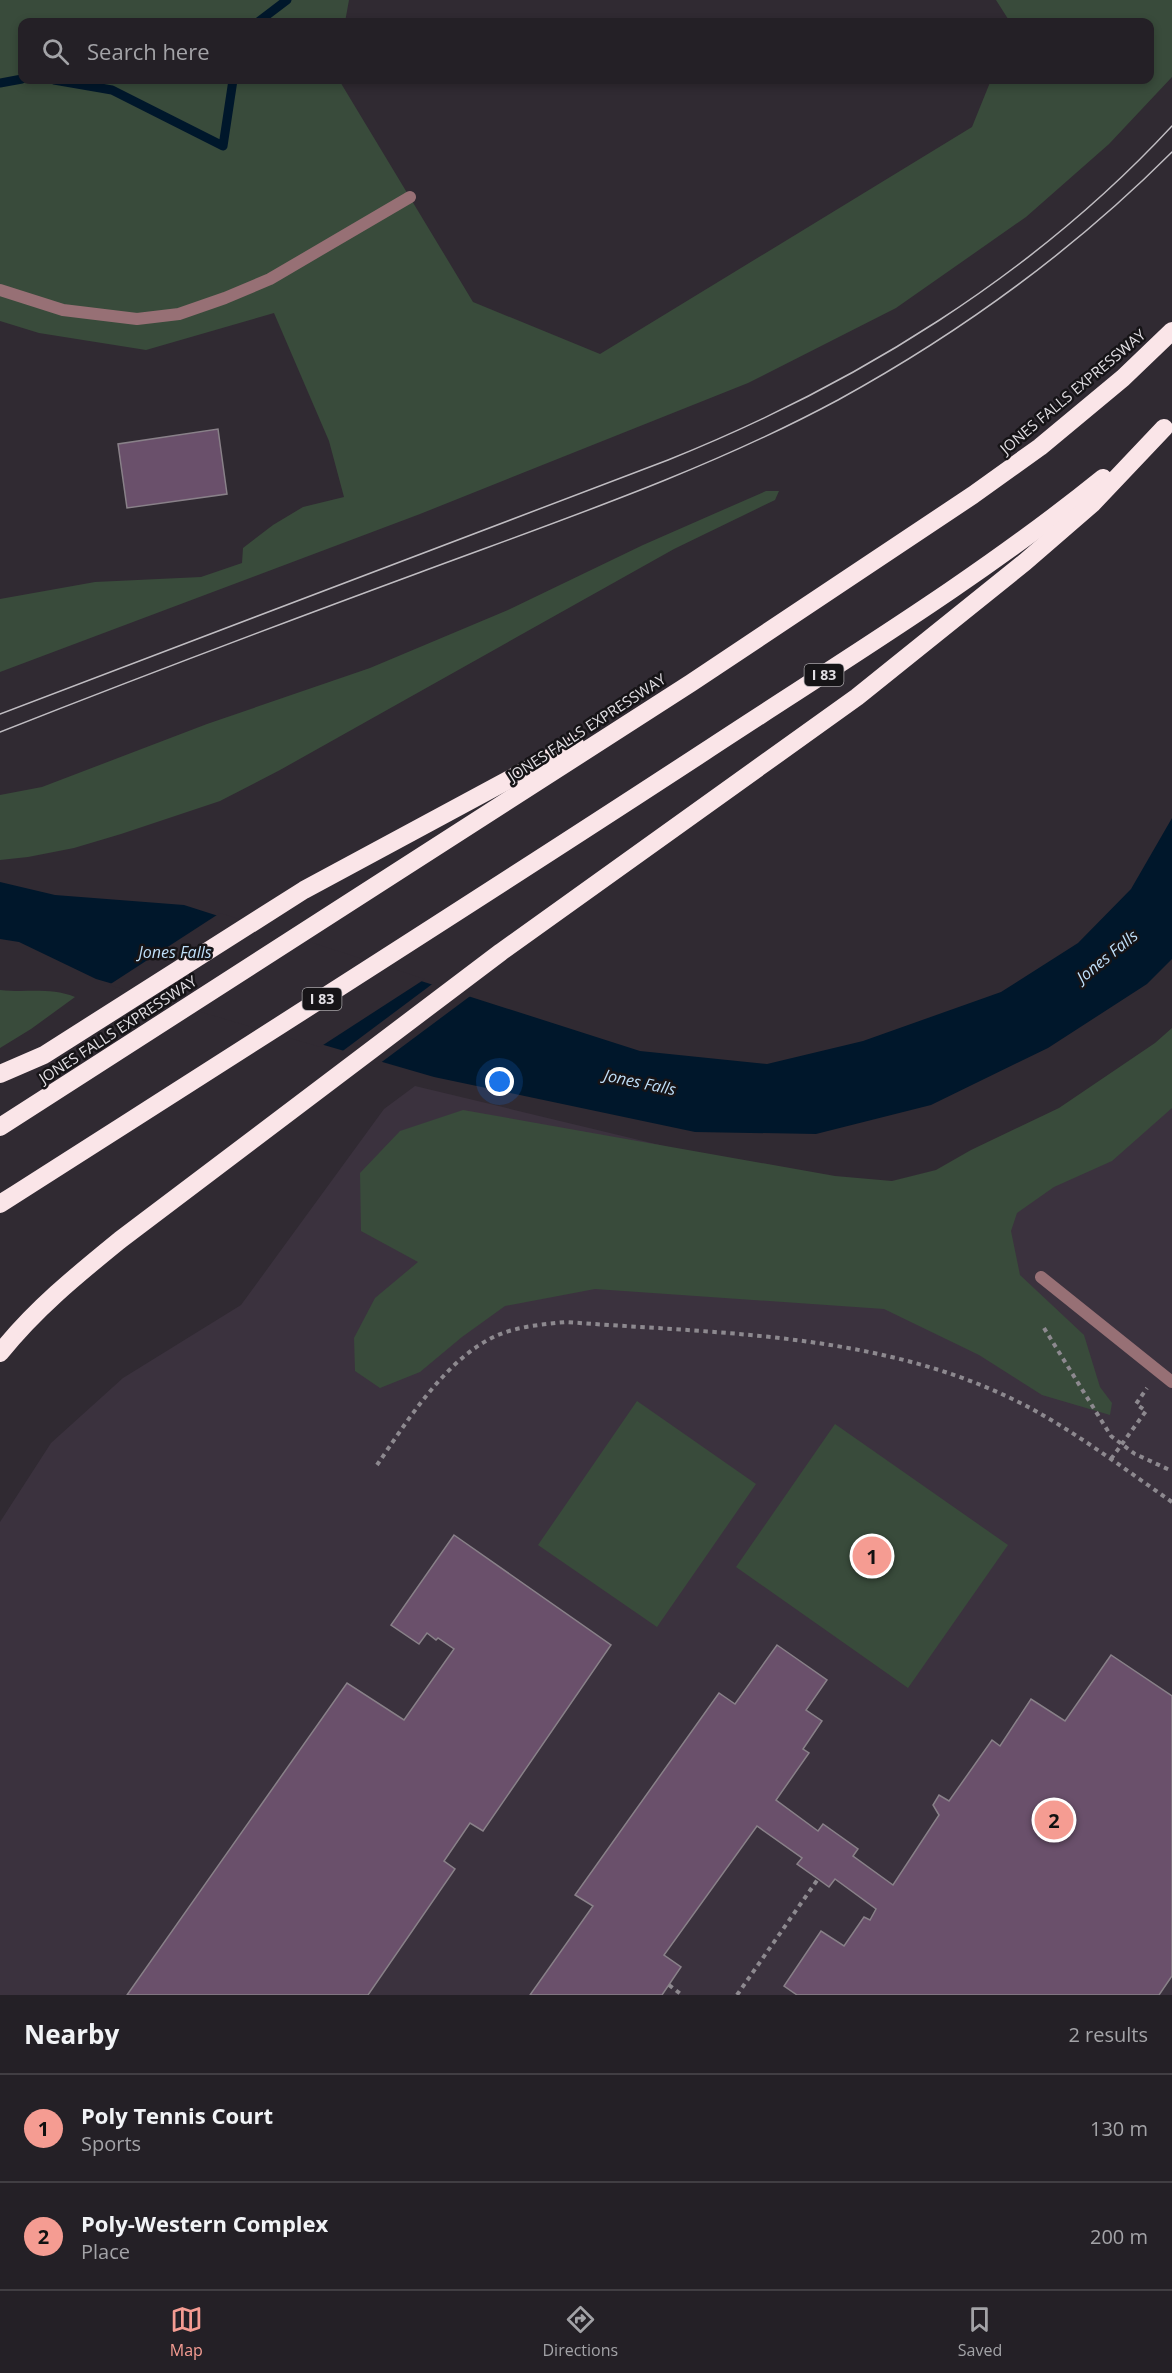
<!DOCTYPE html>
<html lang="en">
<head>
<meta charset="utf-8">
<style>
	:root { --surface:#242026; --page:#302d32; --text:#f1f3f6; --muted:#a3a3a7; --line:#413e43; --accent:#f59c92 }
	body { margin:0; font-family:"Open Sans",sans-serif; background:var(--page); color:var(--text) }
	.you { position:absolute; left:500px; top:1082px; width:21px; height:21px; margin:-15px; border:4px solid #fff; border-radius:50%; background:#1a73e8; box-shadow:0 0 0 9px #1a73e833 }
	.badge { display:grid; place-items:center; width:39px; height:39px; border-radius:50%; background:var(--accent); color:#111; font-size:20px; font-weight:700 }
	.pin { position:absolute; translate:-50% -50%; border:3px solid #fff; box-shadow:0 2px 6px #0006 }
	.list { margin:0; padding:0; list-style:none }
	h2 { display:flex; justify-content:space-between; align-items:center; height:78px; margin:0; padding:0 24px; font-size:26px }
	h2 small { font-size:20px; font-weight:400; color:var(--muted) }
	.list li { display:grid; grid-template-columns:39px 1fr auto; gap:18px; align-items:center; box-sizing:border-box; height:108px; padding:0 24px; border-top:2px solid var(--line) }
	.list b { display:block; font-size:22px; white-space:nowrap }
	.list p { margin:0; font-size:20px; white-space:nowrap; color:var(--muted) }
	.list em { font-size:20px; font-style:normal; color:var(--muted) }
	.icon { flex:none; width:33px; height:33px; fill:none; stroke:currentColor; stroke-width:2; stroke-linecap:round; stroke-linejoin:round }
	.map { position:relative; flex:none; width:1172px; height:1995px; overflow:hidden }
	.search { position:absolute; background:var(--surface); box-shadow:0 3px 9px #0003; left:18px; right:18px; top:18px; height:66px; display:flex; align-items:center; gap:15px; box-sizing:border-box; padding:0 21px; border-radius:12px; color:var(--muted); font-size:22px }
	.sheet { height:294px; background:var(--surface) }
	nav { display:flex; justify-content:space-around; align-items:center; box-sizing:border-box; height:84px; border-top:2px solid var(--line); background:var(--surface); font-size:16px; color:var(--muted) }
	nav a { display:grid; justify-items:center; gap:3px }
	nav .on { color:var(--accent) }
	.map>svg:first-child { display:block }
	.built { fill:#3b323e }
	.green { fill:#394b3b }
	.water { fill:#00172b }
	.pier { fill:#302a32 }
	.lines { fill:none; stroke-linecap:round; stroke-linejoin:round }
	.stream { stroke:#00172b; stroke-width:9 }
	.building { fill:#6a506b; stroke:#898189; stroke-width:1.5 }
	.path { stroke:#8d898f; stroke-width:4; stroke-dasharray:4.5 4.5; stroke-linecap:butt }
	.service { stroke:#977075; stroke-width:12 }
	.motorway { stroke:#fae5e8; stroke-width:18 }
	.tram { stroke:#c0bdc2; stroke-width:1.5 }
	.labels { text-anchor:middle; stroke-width:5; stroke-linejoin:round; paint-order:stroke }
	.shield { fill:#161417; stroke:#a5a2a6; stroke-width:1.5 }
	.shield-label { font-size:14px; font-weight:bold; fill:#e2dfe4 }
	.street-label { font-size:15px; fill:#e2dfe4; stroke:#161417 }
	.water-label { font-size:16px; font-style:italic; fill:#bfdff9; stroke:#161417 }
</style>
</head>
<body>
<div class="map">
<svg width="1172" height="1995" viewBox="0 0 1172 1995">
	<rect width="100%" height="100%" fill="#302a32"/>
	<!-- built -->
	<path class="built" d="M1172 1071V1995H0V1522L51 1443 123 1378 241 1305 384 1109 415 1086 930 1210Z"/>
	<!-- green -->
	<g class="green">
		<path d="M0 0H349L345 22H22V80H339L473 302 600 354 972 127 991 80H1150V22H1010L996 0H1172V77L1109 144 1026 217 896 308 748 383 420 514 0 672V599L95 582 201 577 242 563 243 548 273 525 303 507 344 497 329 441 274 313 146 350 39 333 0 321Z"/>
		<path d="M766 491H779L775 500 674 549 280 770 220 801 121 834 74 848 28 857 0 860V795L42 787 207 724 370 668 508 610 643 545Z"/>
		<path d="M0 990C26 993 50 987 75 997L31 1029 0 1048Z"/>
		<path d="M1172 1028V1108L1112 1161 1054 1187 1017 1213 1011 1231 1020 1275 1084 1335 1100 1387 1112 1403 1110 1415 1042 1395 979 1355 884 1309 595 1289 505 1306 462 1337 420 1372 380 1388 355 1371 354 1338 375 1298 418 1262 361 1231 360 1173 400 1131 463 1110 835 1176 892 1181 936 1170 971 1150 1059 1108 1155 1043Z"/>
		<path d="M637 1401 756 1484 657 1627 538 1545Z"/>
		<path d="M835 1424 1008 1545 908 1688 736 1567Z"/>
	</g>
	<!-- water -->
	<path class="water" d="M1172 818V959L1147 984 1048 1048 931 1105 816 1134 695 1132 434 1077 96 979 19 942 0 939V882L55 895 184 905 640 1051 767 1064 863 1041 1001 992 1078 943 1131 889Z"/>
	<!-- pier -->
	<g class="pier">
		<path d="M220 913 425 979 320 1047 109 985Z"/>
		<path d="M435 982 473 994 379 1064 340 1053Z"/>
	</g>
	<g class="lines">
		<!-- stream -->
		<g class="stream">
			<path d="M258 22 287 0"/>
			<path d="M54 80 112 90 223 146 233 80"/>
			<path d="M0 83 22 79"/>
		</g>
	</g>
	<!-- building -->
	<g class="building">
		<path d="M218 429 227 494 127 508 118 444Z"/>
		<path d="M454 1535 611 1645 483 1831 470 1823 444 1861 455 1869 368 1995H127L347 1683 404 1720 454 1649 438 1638 436 1640 427 1633 419 1644 391 1625Z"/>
		<path d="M777 1645 827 1680 806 1710 822 1721 803 1749 809 1753 776 1800 818 1831 823 1824 858 1849 853 1856 893 1885 939 1815 933 1805 939 1795 949 1801 992 1740 1000 1746 1031 1699 1065 1721 1111 1655 1172 1696V1976L1159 1995H797L784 1986 821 1931 844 1946 864 1917 870 1920 876 1909 835 1879 829 1887 818 1879 797 1864 802 1858 757 1826 664 1955 681 1967 662 1995H530L593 1906 575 1895 719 1693 735 1704Z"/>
	</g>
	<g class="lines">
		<!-- path -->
		<g class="path">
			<path d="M1044 1328 1111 1436 1135 1454 1172 1471"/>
			<path d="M1111 1459 1146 1411 1136 1404 1147 1388"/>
			<path d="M377 1465C408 1420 449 1353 503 1333 523 1326 545 1324 566 1322 723 1334 889 1332 1032 1409 1081 1436 1126 1470 1172 1502"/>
			<path d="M669 1985 682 1995"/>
			<path d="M737 1995 818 1879"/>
		</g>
		<!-- service -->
		<g class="service">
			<path d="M0 290 63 310 137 319 179 314 225 298 270 279 410 197"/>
			<path d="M1041 1277 1172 1382"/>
		</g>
		<!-- motorway -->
		<g class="motorway">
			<path d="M0 1074 44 1055 304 890 575 744"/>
			<path d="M0 1127 691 683 973 495 1040 447 1123 378 1172 331"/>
			<path d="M0 1204C235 1054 470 905 704 752 839 663 977 580 1103 478"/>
			<path d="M0 1353C35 1309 77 1275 120 1240L501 952 857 697 1025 562 1092 504 1164 428"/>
		</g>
		<!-- tram -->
		<g class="tram">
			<path d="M0 714 668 460C855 385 1034 275 1172 126"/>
			<path d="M0 732C140 677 280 624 421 572 561 520 706 471 838 400 960 333 1073 251 1172 152"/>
		</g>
	</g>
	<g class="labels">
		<!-- shield labels -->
		<g class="shield">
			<rect x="804.5" y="664" width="39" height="22" rx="4.5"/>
			<rect x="302.5" y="988" width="39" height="22" rx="4.5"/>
		</g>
		<g class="shield-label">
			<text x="824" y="680">I 83</text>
			<text x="322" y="1004">I 83</text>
		</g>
		<!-- street labels -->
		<g class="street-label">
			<text transform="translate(1073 392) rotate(-40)" y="5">JONES FALLS EXPRESSWAY</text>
			<text transform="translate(587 728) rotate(-33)" y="5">JONES FALLS EXPRESSWAY</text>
			<text transform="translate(118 1030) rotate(-33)" y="5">JONES FALLS EXPRESSWAY</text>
		</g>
		<!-- water labels -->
		<g class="water-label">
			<text x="175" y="958">Jones Falls</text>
			<text transform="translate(1107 956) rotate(-39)" y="6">Jones Falls</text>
			<text transform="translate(640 1082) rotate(12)" y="6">Jones Falls</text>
		</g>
	</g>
</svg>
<div class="you"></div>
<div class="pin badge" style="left:872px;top:1556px">1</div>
<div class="pin badge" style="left:1054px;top:1820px">2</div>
<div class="search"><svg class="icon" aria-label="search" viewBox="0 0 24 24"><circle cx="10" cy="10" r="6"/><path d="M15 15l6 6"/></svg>Search here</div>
</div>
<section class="sheet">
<h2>Nearby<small>2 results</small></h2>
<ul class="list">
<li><span class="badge">1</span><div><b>Poly Tennis Court</b><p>Sports</p></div><em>130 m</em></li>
<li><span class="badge">2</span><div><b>Poly-Western Complex</b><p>Place</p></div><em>200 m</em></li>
</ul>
</section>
<nav>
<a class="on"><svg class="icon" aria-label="map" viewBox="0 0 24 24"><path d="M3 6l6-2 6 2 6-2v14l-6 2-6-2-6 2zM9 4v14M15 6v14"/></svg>Map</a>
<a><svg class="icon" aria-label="directions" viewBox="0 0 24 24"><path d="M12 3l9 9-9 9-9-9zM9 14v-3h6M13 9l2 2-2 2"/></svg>Directions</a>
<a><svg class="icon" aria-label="saved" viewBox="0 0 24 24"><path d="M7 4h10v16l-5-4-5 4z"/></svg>Saved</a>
</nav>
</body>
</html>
